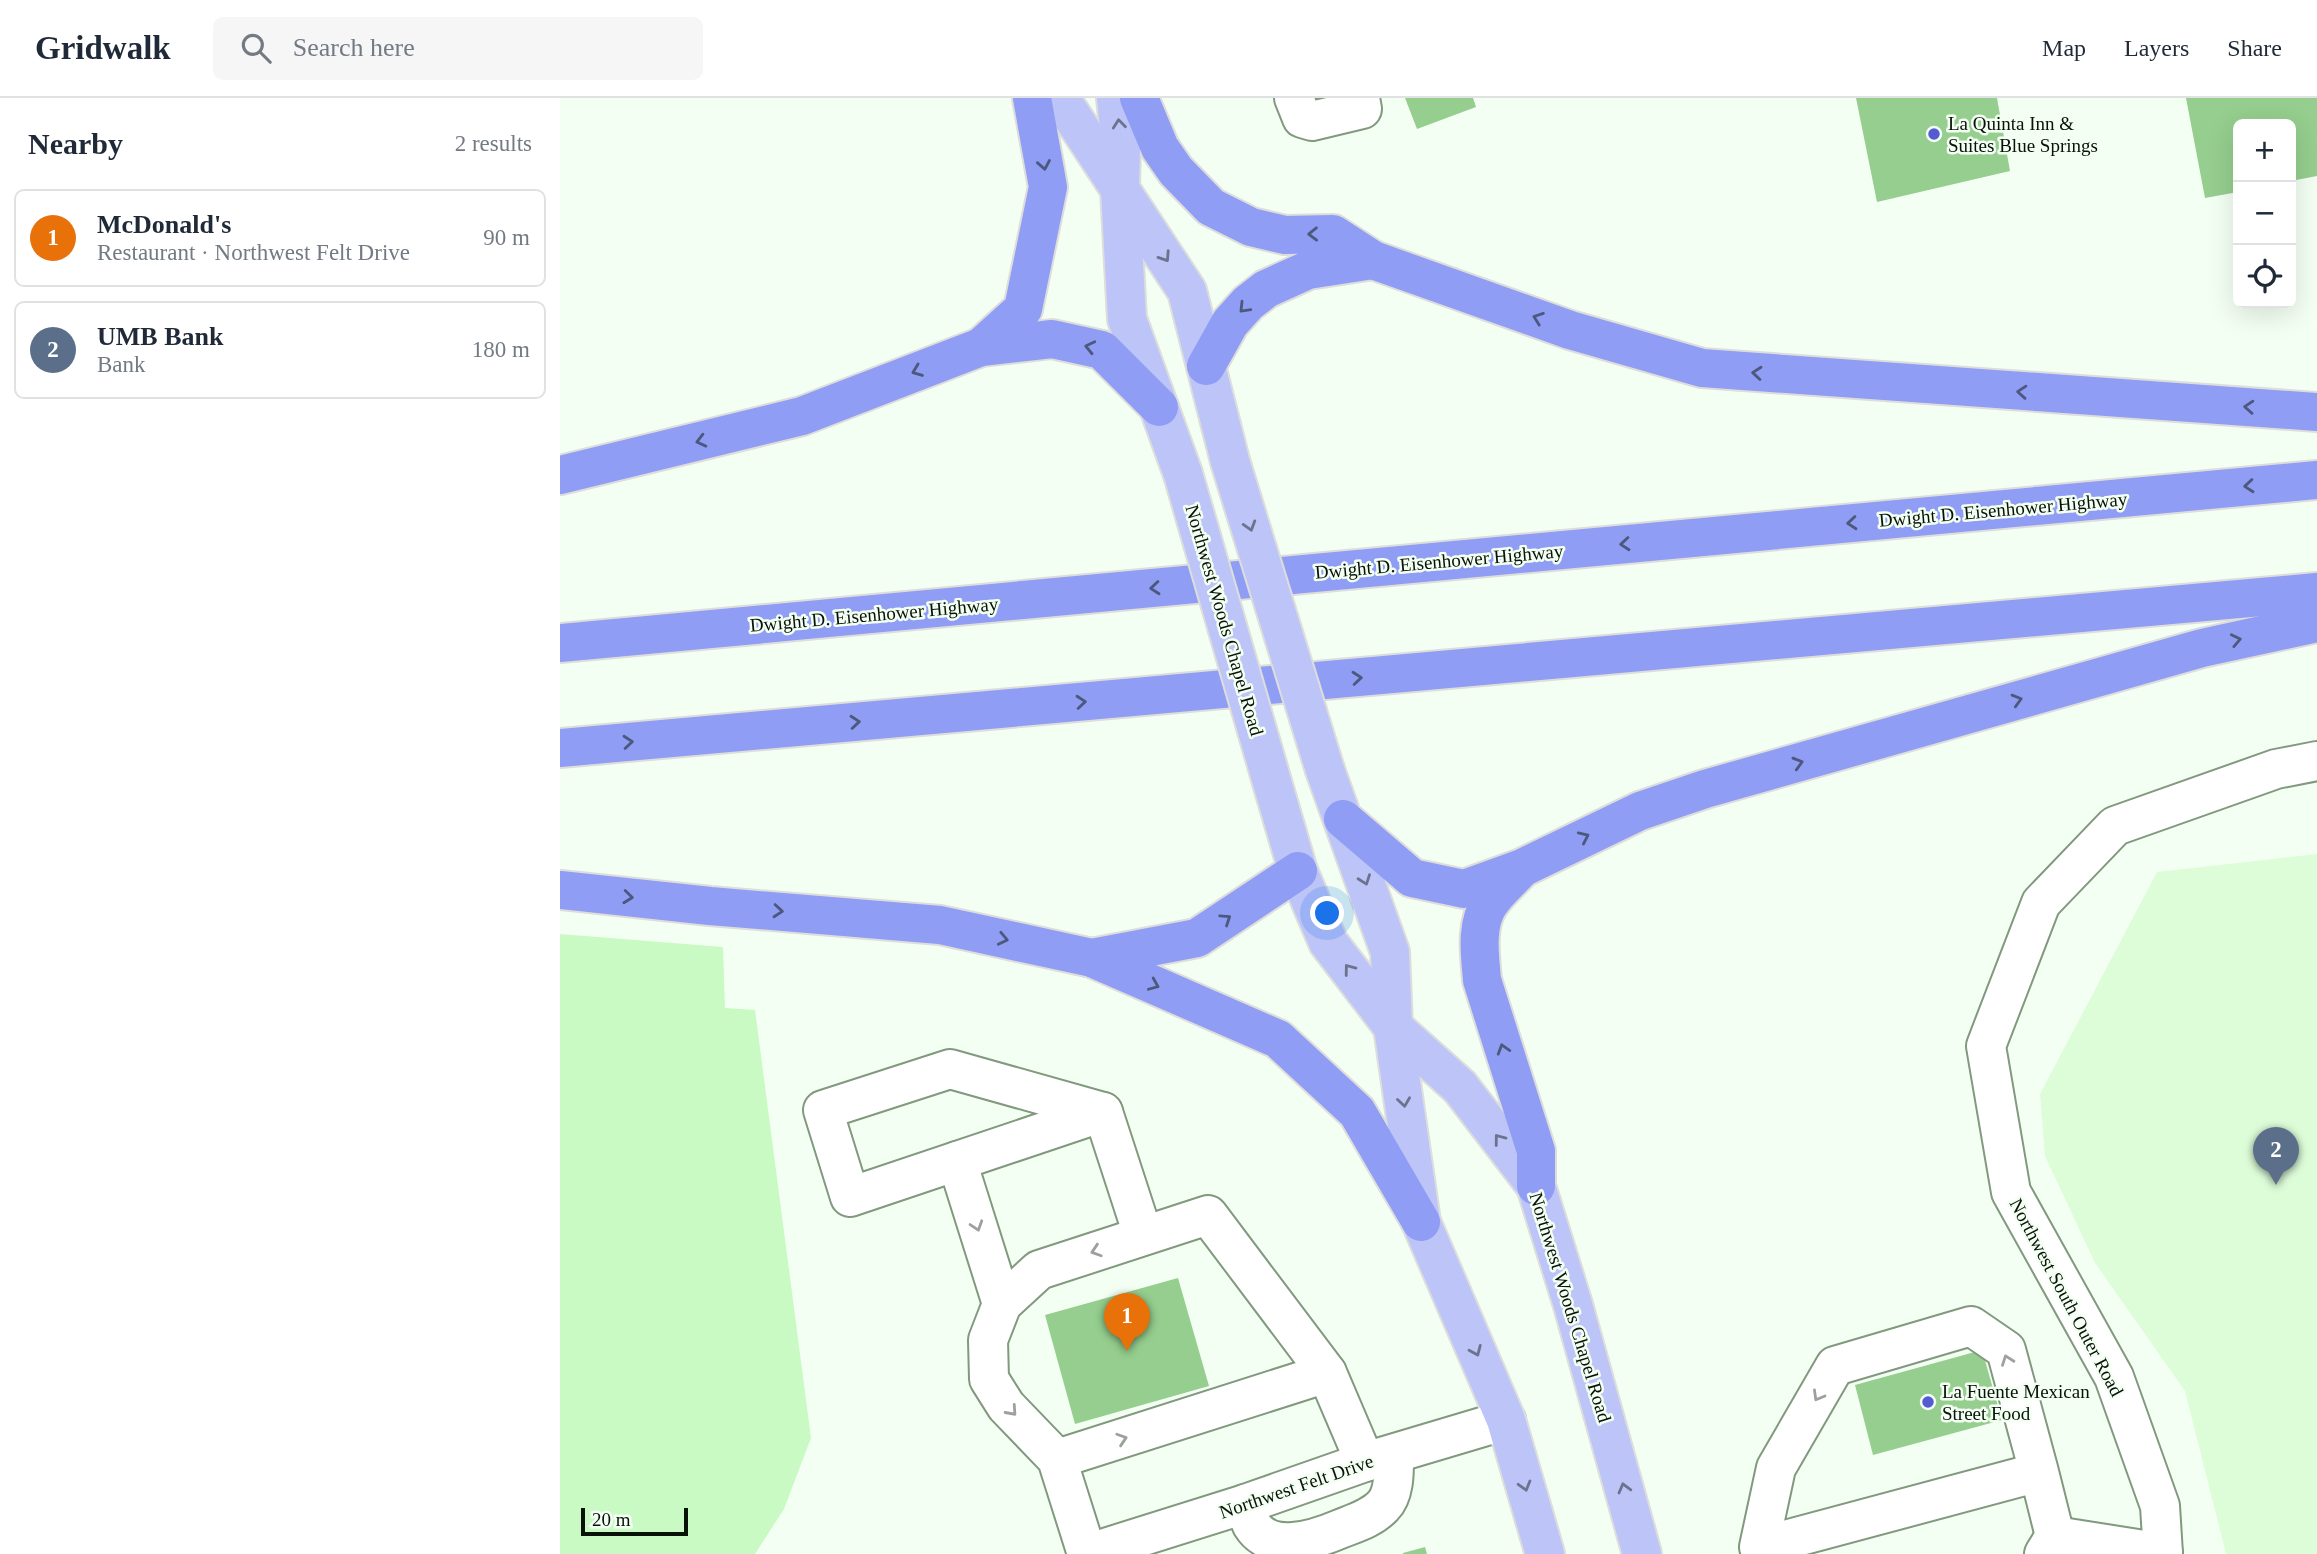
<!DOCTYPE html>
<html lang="en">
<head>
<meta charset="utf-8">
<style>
	:root { --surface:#fff; --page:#f6f6f7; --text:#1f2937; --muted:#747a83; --line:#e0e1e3; --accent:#d93025 }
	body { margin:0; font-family:"Times New Roman",serif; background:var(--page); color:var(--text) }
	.controls { position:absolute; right:21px; top:21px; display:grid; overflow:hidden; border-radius:10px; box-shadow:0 7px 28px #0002 }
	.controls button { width:63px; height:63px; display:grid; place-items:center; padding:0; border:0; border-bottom:2px solid var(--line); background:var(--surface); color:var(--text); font:35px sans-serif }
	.scale { position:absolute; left:21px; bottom:18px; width:107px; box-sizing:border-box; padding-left:7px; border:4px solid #091208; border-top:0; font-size:19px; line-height:24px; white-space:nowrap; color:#091208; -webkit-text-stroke:5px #f4fff3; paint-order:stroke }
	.you { position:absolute; left:768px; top:816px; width:24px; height:24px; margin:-18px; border:5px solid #fff; border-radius:50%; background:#1a73e8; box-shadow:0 0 0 10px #1a73e833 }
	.badge { display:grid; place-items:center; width:46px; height:46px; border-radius:50%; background:var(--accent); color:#fff; font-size:23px; font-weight:700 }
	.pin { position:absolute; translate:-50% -58px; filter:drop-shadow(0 2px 4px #0008) }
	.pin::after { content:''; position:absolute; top:37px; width:24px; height:21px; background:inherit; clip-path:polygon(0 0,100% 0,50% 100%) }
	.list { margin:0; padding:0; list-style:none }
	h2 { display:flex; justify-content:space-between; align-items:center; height:91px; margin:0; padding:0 28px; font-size:30px }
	h2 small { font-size:23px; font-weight:400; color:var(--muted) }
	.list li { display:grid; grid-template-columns:46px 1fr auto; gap:21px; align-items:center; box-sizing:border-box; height:98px; margin:0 14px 14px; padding:0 14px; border:2px solid var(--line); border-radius:10px }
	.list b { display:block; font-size:26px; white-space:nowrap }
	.list p { margin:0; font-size:23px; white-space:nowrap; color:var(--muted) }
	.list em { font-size:23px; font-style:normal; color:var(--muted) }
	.icon { flex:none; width:38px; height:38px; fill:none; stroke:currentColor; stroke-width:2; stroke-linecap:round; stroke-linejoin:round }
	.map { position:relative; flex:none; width:1757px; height:1456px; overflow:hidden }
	header { display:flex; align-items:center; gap:42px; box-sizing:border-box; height:98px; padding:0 35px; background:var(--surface); border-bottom:2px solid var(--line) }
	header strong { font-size:33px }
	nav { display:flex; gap:38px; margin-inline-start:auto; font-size:24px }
	.search { width:490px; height:63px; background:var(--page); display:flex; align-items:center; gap:18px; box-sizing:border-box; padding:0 24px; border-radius:10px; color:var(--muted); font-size:26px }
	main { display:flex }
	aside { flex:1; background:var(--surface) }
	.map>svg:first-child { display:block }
	.built { fill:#ddfdd9 }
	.green { fill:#c9fac3 }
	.building { fill:#95ce8e }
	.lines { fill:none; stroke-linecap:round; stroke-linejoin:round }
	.minor-casing { stroke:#81997e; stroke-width:42 }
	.major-casing { stroke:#dddedc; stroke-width:42 }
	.highway-casing { stroke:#dddedc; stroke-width:42 }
	.minor { stroke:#fff; stroke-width:38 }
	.major { stroke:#bcc4f8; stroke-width:38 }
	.highway { stroke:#8f9df4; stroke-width:38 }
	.major-bridge-casing { stroke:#dddedc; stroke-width:42; stroke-linecap:butt }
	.major-bridge { stroke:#bcc4f8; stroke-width:38 }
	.oneway { stroke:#6b748c }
	.oneway2 { stroke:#4c587e }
	.oneway3 { stroke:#9da09c }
	.poi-dot { fill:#545cd3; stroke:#f4fff3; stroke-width:2.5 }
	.labels { text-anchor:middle; stroke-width:5; stroke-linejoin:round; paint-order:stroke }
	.poi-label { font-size:19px; fill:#091208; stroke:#f4fff3; text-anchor:start }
	.street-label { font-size:19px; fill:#091208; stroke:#f4fff3 }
</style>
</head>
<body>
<header>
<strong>Gridwalk</strong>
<div class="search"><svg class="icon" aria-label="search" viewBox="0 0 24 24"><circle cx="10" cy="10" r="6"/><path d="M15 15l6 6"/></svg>Search here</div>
<nav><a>Map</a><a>Layers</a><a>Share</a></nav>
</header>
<main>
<aside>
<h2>Nearby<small>2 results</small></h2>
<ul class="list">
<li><span class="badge" style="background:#e8710a">1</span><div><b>McDonald's</b><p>Restaurant · Northwest Felt Drive</p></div><em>90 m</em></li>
<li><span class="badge" style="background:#5c6f8a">2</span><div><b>UMB Bank</b><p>Bank</p></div><em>180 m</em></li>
</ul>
</aside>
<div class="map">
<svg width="1757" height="1456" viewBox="0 0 1757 1456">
	<rect width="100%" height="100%" fill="#f4fff3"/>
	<!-- built -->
	<path class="built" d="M1757 756V1456H1666L1625 1293 1535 1165 1485 1058 1480 996 1597 774Z"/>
	<!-- green -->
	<path class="green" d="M0 836 163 849 165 910 195 912 251 1340 224 1411 195 1456H0Z"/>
	<!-- building -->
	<g class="building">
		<path d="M845 0H913L916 9 857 31Z"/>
		<path d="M1296 0H1437L1450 73 1317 104Z"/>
		<path d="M1626 0H1757V78L1731 83V26H1678V94L1645 100Z"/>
		<path d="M618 1180 649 1288 515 1326 485 1217Z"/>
		<path d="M1422 1252 1442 1322 1313 1357 1295 1287Z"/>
		<path d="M865 1449 867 1456H843V1455Z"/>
	</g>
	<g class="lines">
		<!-- minor casing -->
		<g class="minor-casing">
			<g id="minor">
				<path d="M734 0 742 20 752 23 802 11 800 0"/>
				<path d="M390 971 543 1014 290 1099 263 1012Z"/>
				<path d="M543 1014 583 1137"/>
				<path d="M397 1063 442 1206"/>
				<path d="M497 1361 767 1275"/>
				<path d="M1479 1374 1446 1252 1411 1228 1275 1268 1216 1370 1199 1449 1479 1374 1495 1438"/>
				<path d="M685 1406C687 1413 689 1421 692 1427 710 1456 754 1442 780 1431 795 1425 812 1420 823 1408 835 1396 834 1372 834 1356"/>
				<path d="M526 1456 685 1406 805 1364 946 1322"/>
				<path d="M527 1456 497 1361 446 1308 429 1281 428 1242 442 1206 479 1172 648 1117 767 1275 805 1364"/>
				<path d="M1484 1456 1495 1438 1603 1455"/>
				<path d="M1603 1456 1600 1408 1554 1279 1451 1094 1426 948 1481 805 1555 728 1716 671 1757 663"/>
			</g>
		</g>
		<!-- major casing -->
		<g class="major-casing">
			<g id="major">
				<path d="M500 0 627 193 670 363"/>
				<path d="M556 0 561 48 560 92 567 221 623 376"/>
				<path d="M765 672 830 854 833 929 861 1124 946 1322 985 1456"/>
				<path d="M712 684 738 773 768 844 833 929 900 989 976 1088 1013 1207 1082 1456"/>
			</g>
		</g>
		<!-- highway casing -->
		<g class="highway-casing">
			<g id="highway">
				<path d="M579 0 600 50 616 73 651 109 691 129 725 137 773 136 813 162 1010 232 1142 270 1757 314"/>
				<path d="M421 249 463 211 488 89 472 0"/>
				<path d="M646 268 670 225 688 205 706 191 748 172 813 162"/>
				<path d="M0 377 242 318 421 249 492 241 542 252 599 309"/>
				<path d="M0 545 1757 382"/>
				<path d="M0 650 1757 494"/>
				<path d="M783 721 852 780 904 791 962 770 1080 713 1145 691 1642 550 1757 525"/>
				<path d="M960 772C950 783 938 793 930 805 915 826 920 858 922 882L976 1053V1088"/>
				<path d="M0 792 150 808 380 827 532 860 718 941 797 1014 861 1124"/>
				<path d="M532 860 637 840 738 773"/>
			</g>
		</g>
		<!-- minor -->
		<use href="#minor" class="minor"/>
		<!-- major -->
		<use href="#major" class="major"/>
		<!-- highway -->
		<use href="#highway" class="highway"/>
		<!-- major-bridge casing -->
		<g class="major-bridge-casing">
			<g id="major-bridge">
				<path d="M670 363 765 672"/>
				<path d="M623 376 712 684"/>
			</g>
		</g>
		<!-- major-bridge -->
		<use href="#major-bridge" class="major-bridge"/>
	</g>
	<!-- one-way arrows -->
	<defs><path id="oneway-chevron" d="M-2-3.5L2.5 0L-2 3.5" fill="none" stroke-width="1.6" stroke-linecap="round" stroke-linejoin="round" transform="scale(1.75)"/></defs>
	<g class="oneway">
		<use href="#oneway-chevron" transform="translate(559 26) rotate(-96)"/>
		<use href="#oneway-chevron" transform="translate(605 159) rotate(57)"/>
		<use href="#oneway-chevron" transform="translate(690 428) rotate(73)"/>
		<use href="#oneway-chevron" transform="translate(805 782) rotate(70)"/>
		<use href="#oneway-chevron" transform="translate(789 871) rotate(-127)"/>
		<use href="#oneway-chevron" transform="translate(844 1004) rotate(82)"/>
		<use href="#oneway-chevron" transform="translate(939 1041) rotate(-127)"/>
		<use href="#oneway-chevron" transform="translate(916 1253) rotate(67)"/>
		<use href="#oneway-chevron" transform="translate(965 1388) rotate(74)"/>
		<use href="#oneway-chevron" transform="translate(1064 1390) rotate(-105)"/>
	</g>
	<g class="oneway2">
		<use href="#oneway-chevron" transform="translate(484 67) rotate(80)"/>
		<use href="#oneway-chevron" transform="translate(753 136) rotate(179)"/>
		<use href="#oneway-chevron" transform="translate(684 210) rotate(134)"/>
		<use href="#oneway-chevron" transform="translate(978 220) rotate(-160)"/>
		<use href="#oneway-chevron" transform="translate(530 249) rotate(-167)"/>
		<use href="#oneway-chevron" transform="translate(357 273) rotate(159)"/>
		<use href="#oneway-chevron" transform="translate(1197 275) rotate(-175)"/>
		<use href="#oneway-chevron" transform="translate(1462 294) rotate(-176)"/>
		<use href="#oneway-chevron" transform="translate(1689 309) rotate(-176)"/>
		<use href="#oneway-chevron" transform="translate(141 343) rotate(166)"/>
		<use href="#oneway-chevron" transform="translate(1689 388) rotate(175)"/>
		<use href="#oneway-chevron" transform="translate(1292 425) rotate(175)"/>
		<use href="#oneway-chevron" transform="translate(1065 446) rotate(175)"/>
		<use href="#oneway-chevron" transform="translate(595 490) rotate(175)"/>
		<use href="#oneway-chevron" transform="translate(1676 542) rotate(-12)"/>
		<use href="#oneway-chevron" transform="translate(797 580) rotate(-5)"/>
		<use href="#oneway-chevron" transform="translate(1457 602) rotate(-16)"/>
		<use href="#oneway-chevron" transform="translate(521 604) rotate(-5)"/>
		<use href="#oneway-chevron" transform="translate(295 624) rotate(-5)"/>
		<use href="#oneway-chevron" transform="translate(68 644) rotate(-5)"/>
		<use href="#oneway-chevron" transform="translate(1238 665) rotate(-16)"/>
		<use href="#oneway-chevron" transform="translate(1024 739) rotate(-25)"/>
		<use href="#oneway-chevron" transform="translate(68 799) rotate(6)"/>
		<use href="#oneway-chevron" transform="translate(218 813) rotate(5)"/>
		<use href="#oneway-chevron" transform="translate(666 821) rotate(-34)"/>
		<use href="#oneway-chevron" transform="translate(443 841) rotate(12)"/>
		<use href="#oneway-chevron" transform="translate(594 887) rotate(23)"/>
		<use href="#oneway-chevron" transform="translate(943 951) rotate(-107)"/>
	</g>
	<g class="oneway3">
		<use href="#oneway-chevron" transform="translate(417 1128) rotate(72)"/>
		<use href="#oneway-chevron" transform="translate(536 1153) rotate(162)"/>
		<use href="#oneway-chevron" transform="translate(1447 1262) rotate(-110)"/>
		<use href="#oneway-chevron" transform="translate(1258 1298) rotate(120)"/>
		<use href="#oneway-chevron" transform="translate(452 1313) rotate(48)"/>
		<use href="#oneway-chevron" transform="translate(562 1341) rotate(-18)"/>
	</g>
	<!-- markers -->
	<g class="poi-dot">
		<circle cx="1374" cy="36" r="7"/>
		<circle cx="1368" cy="1304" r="7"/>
	</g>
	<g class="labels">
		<!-- poi labels -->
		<g class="poi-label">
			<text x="1388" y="32">La Quinta Inn &amp;<tspan x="1388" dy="22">Suites Blue Springs</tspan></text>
			<text x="1382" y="1300">La Fuente Mexican<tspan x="1382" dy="22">Street Food</tspan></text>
		</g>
		<!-- street labels -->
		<g class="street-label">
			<text transform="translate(1443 411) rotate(-5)" y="7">Dwight D. Eisenhower Highway</text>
			<text transform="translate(879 463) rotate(-5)" y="7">Dwight D. Eisenhower Highway</text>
			<text transform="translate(314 516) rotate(-5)" y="7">Dwight D. Eisenhower Highway</text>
			<text transform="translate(665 522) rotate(74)" y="7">Northwest Woods Chapel Road</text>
			<text transform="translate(1507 1199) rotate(62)" y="7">Northwest South Outer Road</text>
			<text transform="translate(1011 1209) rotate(73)" y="7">Northwest Woods Chapel Road</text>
			<text transform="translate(736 1388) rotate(-19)" y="7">Northwest Felt Drive</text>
		</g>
	</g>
</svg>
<div class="controls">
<button>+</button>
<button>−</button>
<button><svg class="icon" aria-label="locate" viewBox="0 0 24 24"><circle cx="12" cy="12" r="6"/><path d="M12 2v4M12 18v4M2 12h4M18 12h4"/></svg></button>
</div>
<div class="scale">20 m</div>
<div class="you"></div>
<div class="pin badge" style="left:567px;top:1253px;background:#e8710a">1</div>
<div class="pin badge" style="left:1716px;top:1087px;background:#5c6f8a">2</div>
</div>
</main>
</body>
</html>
